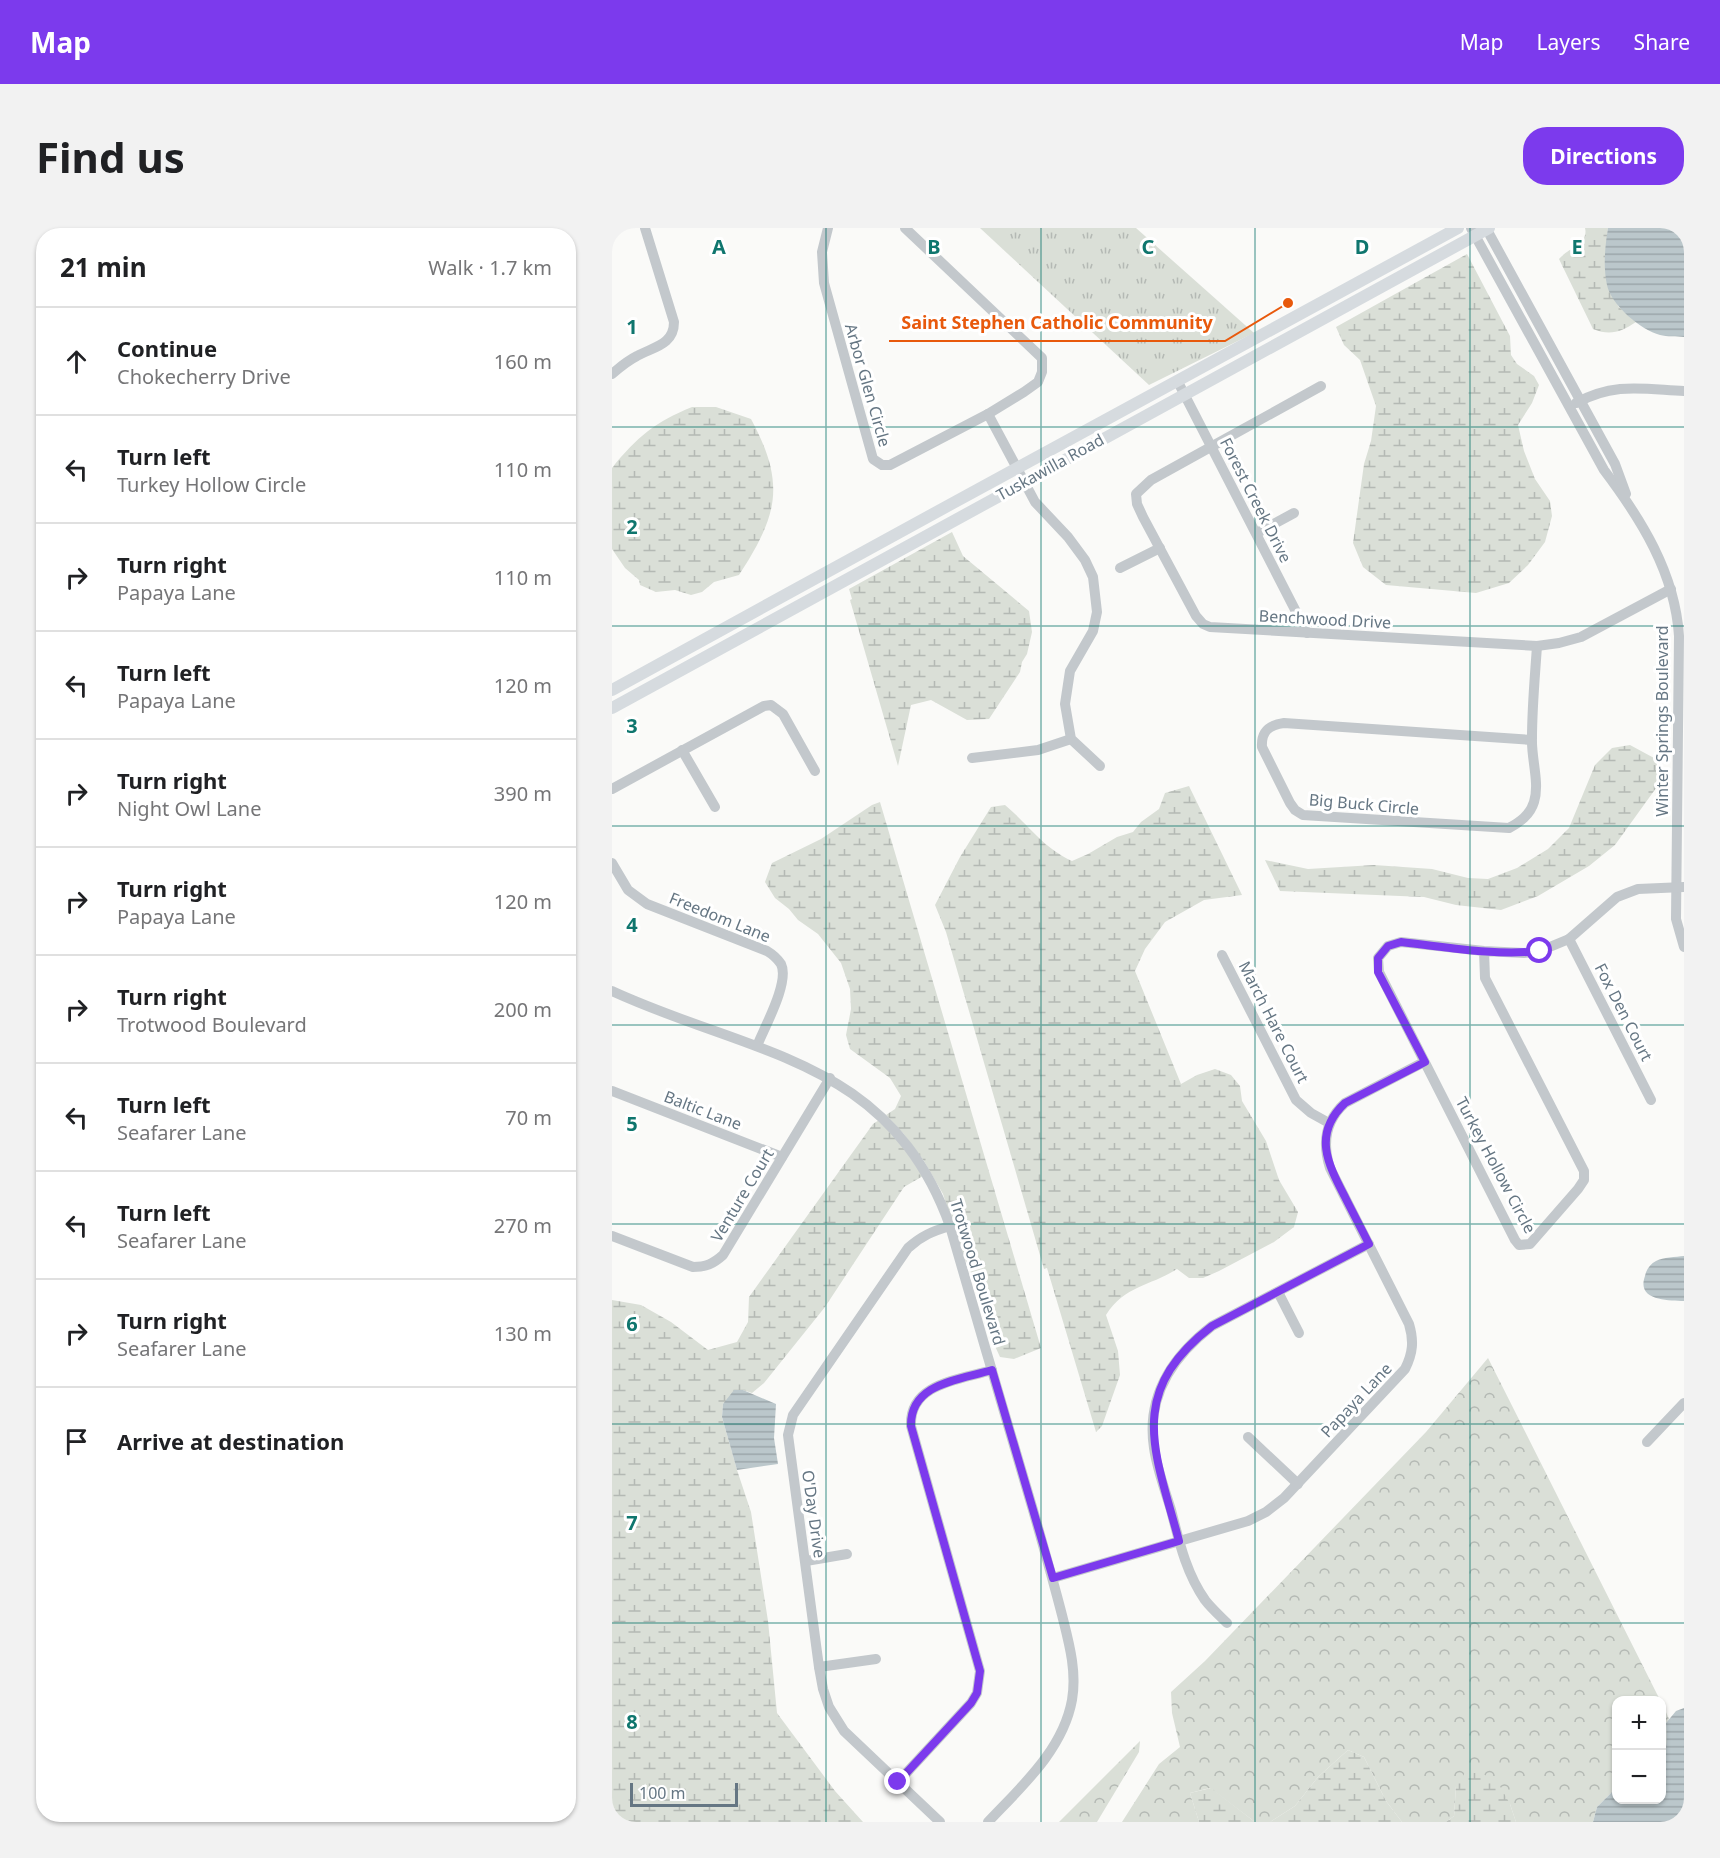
<!DOCTYPE html>
<html lang="en">
<head>
<meta charset="utf-8">
<style>
	:root { --surface:#fff; --page:#f2f2f2; --text:#202124; --muted:#757577; --line:#e0e0e0; --accent:#7c3aed }
	body { margin:0; font-family:"Noto Sans",sans-serif; background:var(--page); color:var(--text) }
	.controls { position:absolute; right:18px; bottom:18px; display:grid; overflow:hidden; border-radius:12px; box-shadow:0 2px 4px #0004 }
	.controls button { width:54px; height:54px; display:grid; place-items:center; padding:0; border:0; border-bottom:2px solid var(--line); background:var(--surface); color:var(--text); font:30px sans-serif }
	.scale { position:absolute; left:18px; bottom:15px; width:108px; box-sizing:border-box; padding-left:6px; border:3px solid #657683; border-top:0; font-size:16px; line-height:21px; white-space:nowrap; color:#657683; -webkit-text-stroke:4px #fff; paint-order:stroke }
	.stop { position:absolute; width:18px; height:18px; margin:-14px; border:4px solid #7c3aed; border-radius:50%; background:#fff }
	.stop.end { background:#7c3aed; border-color:#fff; box-shadow:0 2px 6px #0008 }
	.list { margin:0; padding:0; list-style:none }
	h2 { display:flex; justify-content:space-between; align-items:center; height:78px; margin:0; padding:0 24px; font-size:26px }
	h2 small { font-size:20px; font-weight:400; color:var(--muted) }
	.list li { display:grid; grid-template-columns:39px 1fr auto; gap:18px; align-items:center; box-sizing:border-box; height:108px; padding:0 24px; border-top:2px solid var(--line) }
	.list b { display:block; font-size:22px; white-space:nowrap }
	.list p { margin:0; font-size:20px; white-space:nowrap; color:var(--muted) }
	.list em { font-size:20px; font-style:normal; color:var(--muted) }
	.icon { flex:none; width:33px; height:33px; fill:none; stroke:currentColor; stroke-width:2; stroke-linecap:round; stroke-linejoin:round }
	.map { position:relative; flex:none; width:1072px; height:1594px; overflow:hidden; border-radius:24px }
	header { display:flex; align-items:center; gap:36px; box-sizing:border-box; height:84px; padding:0 30px; background:var(--accent); color:#fff }
	header strong { font-size:28px }
	nav { display:flex; gap:33px; margin-inline-start:auto; font-size:21px }
	.intro { display:flex; align-items:center; justify-content:space-between; box-sizing:border-box; height:144px; padding:0 36px }
	h1 { margin:0; font-size:42px }
	.button { padding:15px 27px; border-radius:24px; background:var(--accent); color:#fff; font-size:21px; font-weight:700 }
	main { display:flex; gap:36px; padding:0 36px }
	aside { flex:1; background:var(--surface); border-radius:24px; box-shadow:0 2px 4px #0004 }
	.map>svg:first-child { display:block }
	.grass { fill:url(#grass-tufts) }
	.forest { fill:url(#forest-crowns) }
	.wetland { fill:url(#wetland-marsh) }
	.water { fill:url(#water-rules) }
	.lines { fill:none; stroke-linecap:round; stroke-linejoin:round }
	.minor { stroke:#c3c8cc; stroke-width:10 }
	.major { stroke:#d6dbdf; stroke-width:12 }
	.route { stroke:#7c3aed; stroke-width:8 }
	.grid { fill:none; stroke:#0f766e; stroke-width:1.5; stroke-opacity:0.55 }
	.labels { text-anchor:middle; stroke-width:6; stroke-linejoin:round; paint-order:stroke }
	.street-label { font-size:16px; fill:#657683; stroke:#fff }
	.grid-label { font-size:20px; text-anchor:middle; font-weight:bold; fill:#0f766e; stroke:#fff; stroke-width:6; stroke-linejoin:round; paint-order:stroke }
	.leader { fill:none; stroke:#e8590c; stroke-width:2 }
	.callout-dot { fill:#e8590c; stroke:#fff; stroke-width:2 }
	.callout-label { font-size:18px; text-anchor:middle; font-weight:bold; fill:#e8590c; stroke:#fff; stroke-width:6; stroke-linejoin:round; paint-order:stroke }
</style>
</head>
<body>
<header>
<strong>Map</strong>
<nav><a>Map</a><a>Layers</a><a>Share</a></nav>
</header>
<div class="intro"><h1>Find us</h1><a class="button">Directions</a></div>
<main>
<aside>
<h2>21 min<small>Walk · 1.7 km</small></h2>
<ul class="list">
<li><svg class="icon" aria-label="ahead" viewBox="0 0 24 24"><path d="M12 20V5M6 11l6-6 6 6"/></svg><div><b>Continue</b><p>Chokecherry Drive</p></div><em>160 m</em></li>
<li><svg class="icon" aria-label="left" viewBox="0 0 24 24"><path d="M17 20v-9H6M10 6l-5 5 5 5"/></svg><div><b>Turn left</b><p>Turkey Hollow Circle</p></div><em>110 m</em></li>
<li><svg class="icon" aria-label="right" viewBox="0 0 24 24"><path d="M7 20v-9h11M14 6l5 5-5 5"/></svg><div><b>Turn right</b><p>Papaya Lane</p></div><em>110 m</em></li>
<li><svg class="icon" aria-label="left" viewBox="0 0 24 24"><path d="M17 20v-9H6M10 6l-5 5 5 5"/></svg><div><b>Turn left</b><p>Papaya Lane</p></div><em>120 m</em></li>
<li><svg class="icon" aria-label="right" viewBox="0 0 24 24"><path d="M7 20v-9h11M14 6l5 5-5 5"/></svg><div><b>Turn right</b><p>Night Owl Lane</p></div><em>390 m</em></li>
<li><svg class="icon" aria-label="right" viewBox="0 0 24 24"><path d="M7 20v-9h11M14 6l5 5-5 5"/></svg><div><b>Turn right</b><p>Papaya Lane</p></div><em>120 m</em></li>
<li><svg class="icon" aria-label="right" viewBox="0 0 24 24"><path d="M7 20v-9h11M14 6l5 5-5 5"/></svg><div><b>Turn right</b><p>Trotwood Boulevard</p></div><em>200 m</em></li>
<li><svg class="icon" aria-label="left" viewBox="0 0 24 24"><path d="M17 20v-9H6M10 6l-5 5 5 5"/></svg><div><b>Turn left</b><p>Seafarer Lane</p></div><em>70 m</em></li>
<li><svg class="icon" aria-label="left" viewBox="0 0 24 24"><path d="M17 20v-9H6M10 6l-5 5 5 5"/></svg><div><b>Turn left</b><p>Seafarer Lane</p></div><em>270 m</em></li>
<li><svg class="icon" aria-label="right" viewBox="0 0 24 24"><path d="M7 20v-9h11M14 6l5 5-5 5"/></svg><div><b>Turn right</b><p>Seafarer Lane</p></div><em>130 m</em></li>
<li><svg class="icon" aria-label="arrive" viewBox="0 0 24 24"><path d="M6 21V4h12l-3 4 3 4H6"/></svg><div><b>Arrive at destination</b></div></li>
</ul>
</aside>
<div class="map">
<svg width="1072" height="1594" viewBox="0 0 1072 1594">
	<defs>
		<pattern id="grass-tufts" width="24" height="20" patternUnits="userSpaceOnUse" patternTransform="scale(1.5)"><rect width="24" height="20" fill="#dadfd7"/><path d="M3 7l-1-3M5 7V3M7 7l1-3M15 17l-1-3M17 17v-4M19 17l1-3" fill="none" stroke="#b4b9b4"/></pattern>
		<pattern id="forest-crowns" width="20" height="18" patternUnits="userSpaceOnUse" patternTransform="scale(1.5)"><rect width="20" height="18" fill="#dadfd7"/><path d="M2 6a3 3 0 1 1 6 0M12 15a3 3 0 1 1 6 0" fill="none" stroke="#b4b9b4"/></pattern>
		<pattern id="wetland-marsh" width="20" height="14" patternUnits="userSpaceOnUse" patternTransform="scale(1.5)"><rect width="20" height="14" fill="#dadfd7"/><path d="M1 5h8M5 5V1M11 12h8M15 12V8" fill="none" stroke="#b4b9b4"/></pattern>
		<pattern id="water-rules" width="6" height="5" patternUnits="userSpaceOnUse" patternTransform="scale(1.5)"><rect width="6" height="5" fill="#bbc7cb"/><path d="M0 2.5h6" fill="none" stroke="#9ca6aa"/></pattern>
	</defs>
	<rect width="100%" height="100%" fill="#fafaf8"/>
	<!-- grass -->
	<path class="grass" d="M368 0H524L642 105 537 157Z"/>
	<!-- forest -->
	<g class="forest">
		<path d="M876 1130 1048 1472H1005L1004 1560 985 1579 981 1594H904L898 1576 844 1558 842 1588 834 1594H790L774 1573 752 1529 736 1522 706 1549 683 1578 658 1594H643L598 1560 578 1565 587 1594H510L547 1536 568 1519 560 1485 559 1464 593 1433 814 1204Z"/>
		<path d="M1050 1475 1057 1491 1054 1495C1055 1510 1058 1526 1050 1538Z"/>
		<path d="M528 1513 527 1524 485 1594H447Z"/>
	</g>
	<!-- wetland -->
	<g class="wetland">
		<path d="M973 0H996L995 8 1006 78 1024 94C1009 104 998 108 981 101L947 31C956 20 977 16 973 0Z"/>
		<path d="M855 26 898 108 899 127 905 136 922 148 927 157 920 175 906 197 912 223 923 251 938 273 940 288 933 314 916 337 897 355 864 365 774 357 751 339 741 315 752 236 759 213 764 178 748 132 732 117 724 99Z"/>
		<path d="M80 179H104L139 191C174 256 166 287 127 347L102 354 90 364 79 367 63 362 44 364 28 357 27 352 13 340 0 321V240C25 209 43 194 80 179Z"/>
		<path d="M340 304 351 328 417 383 420 404 415 426 410 434 408 444 377 491 355 492 319 472 299 477 286 538 238 372 240 371 237 361Z"/>
		<path d="M1018 517 1042 530 1049 541 1047 556 1003 617 977 638 926 668 889 682 844 677 812 669 668 663 653 632 696 641 762 637 820 641 856 650 876 651 905 640 936 621 957 600 983 537 1000 520Z"/>
		<path d="M577 558 630 667 592 672 553 694 533 721 523 743 569 856 585 847 603 841 619 847 628 858 630 873 654 913 667 952 686 984 682 999 662 1014 607 1043 591 1050H577L565 1041C539 1058 513 1057 494 1087L506 1123 508 1147 490 1198 484 1204 435 1040 432 1041 334 704 323 677 348 629 379 579 393 577C418 598 429 618 460 633L476 626 505 609 521 604 529 594 547 581 553 565Z"/>
		<path d="M268 574 429 1120 402 1131 388 1129 377 1105 370 1068 350 1025 331 966 312 933 291 905 274 887 283 881 289 868 278 850 238 821 234 807 239 781 238 761 229 735 206 706 186 692 177 681 163 670 153 654 160 635 209 611 260 577Z"/>
		<path d="M267 892 285 910 311 948 292 959 213 1079 152 1155 140 1165 131 1162 111 1176 110 1189 125 1242 139 1284 156 1393 165 1485 223 1563 251 1594H0V1072L29 1077 59 1094 96 1122 125 1114 136 1094 137 1069 261 896Z"/>
		<path d="M736 1522 752 1529 774 1573 790 1594H658L683 1578 706 1549Z"/>
		<path d="M857 1539 885 1553 898 1576 904 1594H834L842 1588 844 1558Z"/>
		<path d="M599 1560 643 1594H587L578 1565Z"/>
	</g>
	<!-- water -->
	<g class="water">
		<path d="M996 0H1072V109C1065 108 1055 109 1048 107 1029 102 999 77 995 57 991 39 993 18 996 0Z"/>
		<path d="M1072 1028V1073C1056 1072 1024 1073 1033 1048 1034 1042 1038 1036 1044 1033 1051 1029 1064 1029 1072 1028Z"/>
		<path d="M122 1162H131L164 1176 162 1210 166 1236 125 1242 110 1189 111 1176Z"/>
		<path d="M1072 1480V1594H981L985 1579 1004 1560 1005 1572H1050C1050 1562 1047 1547 1050 1538 1055 1523 1055 1511 1054 1495L1064 1483Z"/>
	</g>
	<g class="lines">
		<!-- minor -->
		<g class="minor">
			<path d="M216 0 210 24 212 55 261 231 270 237H278L376 186 412 164 426 154 430 144V130L293 0"/>
			<path d="M859 0 992 242C1029 291 1063 345 1067 408L1064 691 1072 719"/>
			<path d="M874 0 1003 236 1014 266"/>
			<path d="M0 146C8 139 15 133 25 128 41 119 62 117 62 94L33 0"/>
			<path d="M566 154 695 405"/>
			<path d="M709 158 539 252 524 266 525 276 531 289 584 388 591 396 598 399 925 418 947 415 969 409 1059 361"/>
			<path d="M964 175C1002 154 1031 161 1072 163"/>
			<path d="M376 186 423 274 456 309 473 332 481 349 485 384 481 403 458 443 453 476 459 511 488 538"/>
			<path d="M645 305 682 285"/>
			<path d="M508 340 548 320"/>
			<path d="M920 512 672 495C657 497 649 503 650 519L678 575 683 582 691 587 897 600C908 594 918 587 922 574 928 555 919 530 920 510 920 479 923 448 925 418"/>
			<path d="M70 522 103 579"/>
			<path d="M360 530 426 522 459 511"/>
			<path d="M0 561 152 478 159 477 171 486 203 543"/>
			<path d="M0 635 16 662 35 676 155 723C160 726 165 730 169 736 178 754 152 800 145 818"/>
			<path d="M957 711 1039 872"/>
			<path d="M872 723 873 750 972 943V952L966 961 918 1016 907 1017 903 1012 767 744 766 730 776 718 789 714 872 723 912 725 928 723 957 711 1005 669 1026 661 1072 659"/>
			<path d="M610 727 684 872 699 885 717 895"/>
			<path d="M0 763C141 828 277 829 338 998 365 1093 393 1187 421 1282 431 1317 441 1352 450 1387 457 1415 465 1443 460 1472 451 1522 409 1559 376 1594"/>
			<path d="M0 863 170 929"/>
			<path d="M0 1008 81 1039C94 1039 101 1036 111 1027L218 850"/>
			<path d="M666 1064 687 1105"/>
			<path d="M636 1209 686 1256"/>
			<path d="M1035 1214 1072 1175"/>
			<path d="M194 1333 235 1326"/>
			<path d="M441 1350 636 1293 654 1284 672 1270 793 1141C801 1125 802 1113 797 1096L718 940C710 915 713 893 733 875L812 834"/>
			<path d="M615 1395C608 1388 599 1380 593 1372 574 1345 567 1313 559 1282 553 1262 545 1241 542 1220 534 1168 561 1128 600 1098L757 1016"/>
			<path d="M207 1439 264 1431"/>
			<path d="M286 1554 359 1475 365 1465 368 1443 299 1198C297 1155 347 1152 380 1142"/>
			<path d="M328 1594 232 1503 217 1479 211 1461 207 1439 176 1207 181 1187 296 1020C309 1008 321 1003 338 998"/>
		</g>
		<!-- major -->
		<g class="major">
			<path d="M0 462C281 306 564 155 846 0"/>
			<path d="M0 480 877 0"/>
		</g>
	</g>
	<g class="lines">
		<!-- route -->
		<path class="route" d="M286 1554 359 1475 365 1465 368 1443 299 1198C298 1155 347 1152 380 1142L441 1350 567 1313C543 1223 513 1165 600 1098L757 1016C749 1000 741 985 733 969 716 936 700 906 733 875L813 834 766 744V730L776 718 789 714C835 719 882 728 928 723"/>
	</g>
	<!-- grid -->
	<path class="grid" d="M214 0V1594M429 0V1594M643 0V1594M858 0V1594M0 199H1072M0 398H1072M0 598H1072M0 797H1072M0 996H1072M0 1196H1072M0 1395H1072"/>
	<g class="labels">
		<!-- street labels -->
		<g class="street-label">
			<text transform="translate(256 157) rotate(74)" y="6">Arbor Glen Circle</text>
			<text transform="translate(438 239) rotate(-29)" y="6">Tuskawilla Road</text>
			<text transform="translate(644 272) rotate(63)" y="6">Forest Creek Drive</text>
			<text transform="translate(713 391) rotate(3)" y="6">Benchwood Drive</text>
			<text transform="translate(1050 493) rotate(-90)" y="6">Winter Springs Boulevard</text>
			<text transform="translate(752 576) rotate(5)" y="6">Big Buck Circle</text>
			<text transform="translate(108 689) rotate(22)" y="6">Freedom Lane</text>
			<text transform="translate(1012 784) rotate(63)" y="6">Fox Den Court</text>
			<text transform="translate(662 794) rotate(63)" y="6">March Hare Court</text>
			<text transform="translate(91 882) rotate(21)" y="6">Baltic Lane</text>
			<text transform="translate(884 937) rotate(62)" y="6">Turkey Hollow Circle</text>
			<text transform="translate(130 967) rotate(-59)" y="6">Venture Court</text>
			<text transform="translate(366 1044) rotate(73)" y="6">Trotwood Boulevard</text>
			<text transform="translate(744 1172) rotate(-47)" y="6">Papaya Lane</text>
			<text transform="translate(202 1286) rotate(82)" y="6">O'Day Drive</text>
		</g>
	</g>
	<g class="grid-label">
		<text x="107" y="26">A</text>
		<text x="322" y="26">B</text>
		<text x="536" y="26">C</text>
		<text x="750" y="26">D</text>
		<text x="965" y="26">E</text>
		<text x="20" y="106">1</text>
		<text x="20" y="306">2</text>
		<text x="20" y="505">3</text>
		<text x="20" y="704">4</text>
		<text x="20" y="903">5</text>
		<text x="20" y="1103">6</text>
		<text x="20" y="1302">7</text>
		<text x="20" y="1501">8</text>
	</g>
	<!-- callouts -->
	<path class="leader" d="M676 75L613 113H277"/>
	<circle class="callout-dot" cx="676" cy="75" r="6"/>
	<g class="callout-label">
		<text x="445" y="101">Saint Stephen Catholic Community</text>
	</g>
</svg>
<div class="controls">
<button>+</button>
<button>−</button>
</div>
<div class="scale">100 m</div>
<div class="stop" style="left:928px;top:723px"></div>
<div class="stop end" style="left:286px;top:1554px"></div>
</div>
</main>
</body>
</html>
